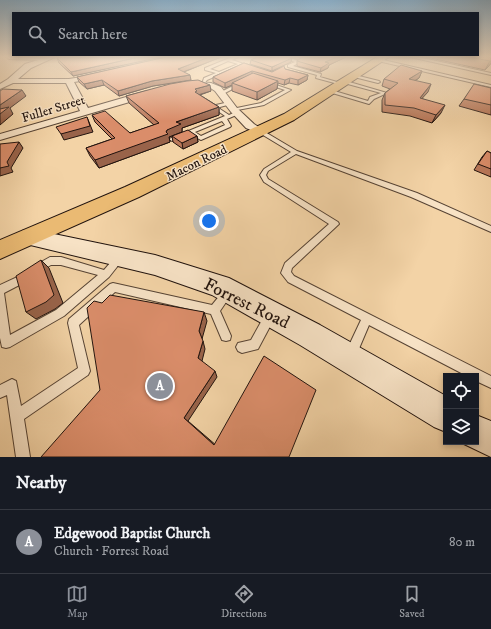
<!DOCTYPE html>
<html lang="en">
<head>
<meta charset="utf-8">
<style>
	:root { --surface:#171b24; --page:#242831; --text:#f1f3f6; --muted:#9ea1a6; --line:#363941; --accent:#8c9099 }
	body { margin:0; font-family:"IM FELL DW Pica",serif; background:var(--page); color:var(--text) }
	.controls { position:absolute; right:12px; bottom:12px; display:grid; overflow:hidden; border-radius:0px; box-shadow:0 2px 6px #0003 }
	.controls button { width:36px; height:36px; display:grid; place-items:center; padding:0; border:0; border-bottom:1px solid var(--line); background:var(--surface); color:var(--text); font:20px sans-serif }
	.you { position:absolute; left:209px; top:221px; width:14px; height:14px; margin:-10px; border:3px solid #fff; border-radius:50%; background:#1a73e8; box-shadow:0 0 0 6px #1a73e833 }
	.badge { display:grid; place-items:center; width:26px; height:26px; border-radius:50%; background:var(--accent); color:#fff; font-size:13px; font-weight:700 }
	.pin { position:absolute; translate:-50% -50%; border:2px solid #fff; box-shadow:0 1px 4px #0006 }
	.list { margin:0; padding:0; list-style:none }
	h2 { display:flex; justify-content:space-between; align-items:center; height:52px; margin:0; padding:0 16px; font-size:17px }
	h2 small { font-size:13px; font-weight:400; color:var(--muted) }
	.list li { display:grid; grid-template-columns:26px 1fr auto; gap:12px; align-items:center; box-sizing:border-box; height:64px; padding:0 16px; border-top:1px solid var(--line) }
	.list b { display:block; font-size:15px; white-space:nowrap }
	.list p { margin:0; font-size:13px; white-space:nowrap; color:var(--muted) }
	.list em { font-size:13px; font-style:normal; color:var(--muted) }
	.icon { flex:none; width:22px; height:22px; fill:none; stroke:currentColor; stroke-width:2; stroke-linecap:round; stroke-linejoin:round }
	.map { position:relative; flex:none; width:491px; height:457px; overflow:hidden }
	.search { position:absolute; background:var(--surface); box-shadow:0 2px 6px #0003; left:12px; right:12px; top:12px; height:44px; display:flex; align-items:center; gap:10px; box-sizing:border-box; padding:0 14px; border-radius:0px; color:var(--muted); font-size:15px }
	.sheet { height:116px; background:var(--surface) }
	nav { display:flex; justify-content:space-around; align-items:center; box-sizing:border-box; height:56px; border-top:1px solid var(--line); background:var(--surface); font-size:11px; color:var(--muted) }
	nav a { display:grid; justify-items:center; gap:2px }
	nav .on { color:var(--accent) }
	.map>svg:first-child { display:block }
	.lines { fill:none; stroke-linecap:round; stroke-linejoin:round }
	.lane-casing { stroke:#564334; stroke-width:2 }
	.street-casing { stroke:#564334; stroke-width:2 }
	.secondary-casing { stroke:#21130e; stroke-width:2 }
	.primary-casing { stroke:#21130e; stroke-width:2 }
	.lane { fill:#f7e2c5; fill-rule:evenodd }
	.street { fill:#f7e2c5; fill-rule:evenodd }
	.secondary { fill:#f7e2c5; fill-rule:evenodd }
	.primary { fill:#eaba73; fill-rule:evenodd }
	.wall { fill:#bb795b; stroke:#21130e }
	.shaded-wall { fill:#99634a; stroke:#21130e }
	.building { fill:#da8d6a; stroke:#21130e }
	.labels { text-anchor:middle; stroke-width:3; stroke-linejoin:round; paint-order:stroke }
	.far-street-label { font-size:13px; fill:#21130e; stroke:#f7e2c5 }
	.near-street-label { font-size:18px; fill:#21130e; stroke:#f7e2c5 }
</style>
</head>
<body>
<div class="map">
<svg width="491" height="457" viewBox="0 0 491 457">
	<rect width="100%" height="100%" fill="#f3d3a6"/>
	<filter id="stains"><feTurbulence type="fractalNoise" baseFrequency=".005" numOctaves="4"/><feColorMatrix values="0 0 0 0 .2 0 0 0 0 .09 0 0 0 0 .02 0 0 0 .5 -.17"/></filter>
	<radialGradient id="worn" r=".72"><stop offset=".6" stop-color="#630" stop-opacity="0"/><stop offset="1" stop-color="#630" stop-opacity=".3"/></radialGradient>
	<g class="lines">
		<!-- lane casing -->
		<g class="lane-casing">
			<g id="lane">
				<path d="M232 57H238L232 60 244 64 207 80 204 84H202L204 78 216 73 205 70V68ZM228 61 238 64 219 72 210 69Z"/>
				<path d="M282 57H288L300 62 293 66 321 74 320 77 344 84 342 85 316 78 317 75 288 67V65L295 62Z"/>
				<path d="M410 57H418L491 73V75Z"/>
				<path d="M379 59 491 85V87L378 61Z"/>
				<path d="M355 75 379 81 380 82 378 83 354 77Z"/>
				<path d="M344 81H346L387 93 374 99 369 104 329 92V90H331L368 101 370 97 381 93 344 83Z"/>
				<path d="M241 82 244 83 223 94 219 93Z"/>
				<path d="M267 82 291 90 264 105 232 111V109L261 103 285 90 267 84Z"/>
				<path d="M229 102 231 103V104L220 107V109L229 115 238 111 241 113 227 119 231 126 230 127 201 140 190 134 172 141 169 139 225 116 215 109 216 105ZM222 121 225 125 201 136 195 132Z"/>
				<path d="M260 129 297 151 417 193 491 226V232L411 197 296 154 268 171 266 175 268 179 338 222 339 224 292 268 291 272 294 276 491 376V388L476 381V376H467L369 325 355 358 351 360 347 358 345 354 361 320 288 282 281 273 285 263 329 224 264 182 260 175 264 169 291 152 258 132 257 131Z"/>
				<path d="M120 254 123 255 124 258 109 277 64 316 10 347 6 348 2 347 0 338V285L26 273 29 274 31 277 29 280 4 293 10 335 56 310 98 275 61 265H51L37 273 34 272 32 269 34 266 50 257H61L104 270 117 255Z"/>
				<path d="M113 283 212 305 225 289 228 288 231 289 233 292 220 311 231 336 230 340 226 341 222 340 211 314 115 292 79 325 90 371 88 375 24 419 30 457H16L7 395 0 398V385L12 379 16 381 21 406 78 368 68 323 69 319 110 284Z"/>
				<path d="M270 312 274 313 275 317 258 349 242 353 238 351 236 347 238 343 251 340 266 313Z"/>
			</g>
		</g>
		<!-- street casing -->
		<g class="street-casing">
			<g id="street">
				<path d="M6 57H55L31 68 18 79H69L100 74V78L74 82 88 108 147 91 151 94 150 96 0 140V134L80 111 66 83H13L0 89V84L8 79 25 64 38 60 9 59Z"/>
				<path d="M188 81 211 83 221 87 237 108 254 124 265 131 260 134 246 128 231 112 215 91 209 87 188 85Z"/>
			</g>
		</g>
		<!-- secondary casing -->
		<g class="secondary-casing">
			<g id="secondary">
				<path d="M30 229 155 255 229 278 320 325 446 396V432L434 427 300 345 212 295 155 275 22 243 19 237 22 231Z"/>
				<path d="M476 415 491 421V457L464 444 463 442H476Z"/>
			</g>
		</g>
		<!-- primary casing -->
		<g class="primary-casing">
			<path id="primary" d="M377 57H389L294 120 139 197 0 259V240L125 187 284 114Z"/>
		</g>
		<!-- lane -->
		<use href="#lane" class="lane"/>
		<!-- street -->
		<use href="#street" class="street"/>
		<!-- secondary -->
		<use href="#secondary" class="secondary"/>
		<!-- primary -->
		<use href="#primary" class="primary"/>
	</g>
	<!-- wall -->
	<g class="wall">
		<path d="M59 57H161L73 76 59 63 57 58Z"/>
		<path d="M166 57H221L184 72 191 80 187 81 211 91 200 95 219 107V115L182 128V132L169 137 170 142 99 168 90 156 86 148 112 139 95 122 92 115 130 133 154 125 129 103 126 96 186 81 153 86 119 96 104 85 87 89 79 82 77 77Z"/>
		<path d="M292 57H346L329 65 328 68 320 72 297 66V61L298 60Z"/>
		<path d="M426 57H491V63L488 67 485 70Z"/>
		<path d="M292 58 291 62 272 71 250 64 251 60Z"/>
		<path d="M244 63 272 72 285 69 308 75 307 80 298 85 289 83 284 85 278 83 277 89 257 100 232 91V85L225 88 213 82V77Z"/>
		<path d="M422 71 419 78 415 81 428 92 422 98 441 113 432 123 410 116 382 112V100L385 93 390 89 382 86 384 79Z"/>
		<path d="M491 88V115L459 106 464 99Z"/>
		<path d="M172 136H197L198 142 183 149 173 142Z"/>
		<path d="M487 151 491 153V177L474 170 482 157Z"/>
	</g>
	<!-- shaded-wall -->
	<g class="shaded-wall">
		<path d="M139 57H161L73 76 71 72Z"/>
		<path d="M209 57H221L178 74V69Z"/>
		<path d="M337 57H346L329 65 328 68 320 72 321 68 325 62Z"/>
		<path d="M292 58 291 62 272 71V67Z"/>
		<path d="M490 61H491V63L488 67 485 70Z"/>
		<path d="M252 71V76L232 83V85L225 88V83Z"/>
		<path d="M422 71 419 78 406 86 409 79Z"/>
		<path d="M190 75 191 80 153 86 119 96 118 91 152 81Z"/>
		<path d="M308 75 307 80 298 85V80Z"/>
		<path d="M290 78 289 83 284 85 285 80Z"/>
		<path d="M102 80 104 85 87 89 84 84Z"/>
		<path d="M278 81 277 89 257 100V92Z"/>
		<path d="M431 84 428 92 416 105 420 98Z"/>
		<path d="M210 85 211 91 198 95 196 99 195 89Z"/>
		<path d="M22 90 26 96 10 108 13 114 0 125V105Z"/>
		<path d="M445 105 441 113 432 123 436 115Z"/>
		<path d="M219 107V115L182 128V132L169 137 170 142 99 168 95 160 166 132 167 130 176 122Z"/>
		<path d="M87 117 93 132 64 140 61 134Z"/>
		<path d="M197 136 198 142 183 149 182 143Z"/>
		<path d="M19 142 23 148 11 168 13 172 0 176V168Z"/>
		<path d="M41 260 49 268 63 303 55 309 36 319 26 312Z"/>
		<path d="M204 312 207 321 202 339 199 331Z"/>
		<path d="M203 341 205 349 201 365 198 358Z"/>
		<path d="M215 371 217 377 188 421 217 446 214 445 184 418Z"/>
	</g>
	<!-- building -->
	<g class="building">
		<path d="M59 57H139L71 72 57 58Z"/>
		<path d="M166 57H209L178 69 190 75 152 81 118 91 102 80 84 84 77 77Z"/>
		<path d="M257 57H290L292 58 272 67 251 60Z"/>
		<path d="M302 57H337L325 62 329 63 321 68 297 61Z"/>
		<path d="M469 57H488L491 58V61H490Z"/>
		<path d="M244 63 272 72 284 66 285 69 308 75 298 80 290 78 285 80 252 71 225 83 213 77Z"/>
		<path d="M401 65 422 71 409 79 431 84 420 98 445 105 436 115 414 108 385 105V93L398 83 384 79Z"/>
		<path d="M253 73 278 81 257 92 232 83Z"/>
		<path d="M198 80 210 85 195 89 197 91 195 92 219 107 176 122 181 124 167 130 166 132 168 134 95 160 86 148 115 138 92 115 105 111 130 133 159 123 126 96 170 84 187 81Z"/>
		<path d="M474 84 491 88V105L464 99Z"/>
		<path d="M3 89 22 90 0 105V91Z"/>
		<path d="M9 107 0 114V109Z"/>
		<path d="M87 117 90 126 61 134 56 127Z"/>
		<path d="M188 130 197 136 182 143 172 136Z"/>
		<path d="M19 142 7 162 9 166 0 168V144Z"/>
		<path d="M487 151 491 153V169L478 164Z"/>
		<path d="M41 260 54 295 46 302 26 312 16 276Z"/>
		<path d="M110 295 204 312 199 331 203 341 198 358 215 371 184 418 214 445 264 356 316 390 289 457H41L100 390 87 308 94 301 102 303Z"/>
	</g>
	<!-- sky -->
	<linearGradient id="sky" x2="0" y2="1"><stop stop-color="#8bb4d2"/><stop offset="0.47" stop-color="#faebd7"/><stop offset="1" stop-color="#faebd7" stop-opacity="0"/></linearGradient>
	<rect width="491" height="121" fill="url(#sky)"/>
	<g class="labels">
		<!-- far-street labels -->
		<g class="far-street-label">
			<text transform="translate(53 108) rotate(-17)" y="5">Fuller Street</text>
			<text transform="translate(196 162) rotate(-26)" y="5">Macon Road</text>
		</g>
		<!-- near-street labels -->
		<g class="near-street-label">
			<text transform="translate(247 303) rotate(26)" y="6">Forrest Road</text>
		</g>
	</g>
	<rect width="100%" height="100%" filter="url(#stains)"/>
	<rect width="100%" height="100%" fill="url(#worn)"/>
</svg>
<div class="controls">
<button><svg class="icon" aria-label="locate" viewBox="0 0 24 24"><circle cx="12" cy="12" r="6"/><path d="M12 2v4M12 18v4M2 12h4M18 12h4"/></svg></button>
<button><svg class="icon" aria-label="layers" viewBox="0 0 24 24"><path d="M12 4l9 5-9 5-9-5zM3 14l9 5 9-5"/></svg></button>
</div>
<div class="you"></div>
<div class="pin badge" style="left:160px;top:386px">A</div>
<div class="search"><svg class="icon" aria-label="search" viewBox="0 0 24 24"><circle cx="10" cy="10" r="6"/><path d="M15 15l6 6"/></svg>Search here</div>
</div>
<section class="sheet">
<h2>Nearby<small></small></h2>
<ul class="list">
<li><span class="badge">A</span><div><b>Edgewood Baptist Church</b><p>Church · Forrest Road</p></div><em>80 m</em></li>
</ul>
</section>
<nav>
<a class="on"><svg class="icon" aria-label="map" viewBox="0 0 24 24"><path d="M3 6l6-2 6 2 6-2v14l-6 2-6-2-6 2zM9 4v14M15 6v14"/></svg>Map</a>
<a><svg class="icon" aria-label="directions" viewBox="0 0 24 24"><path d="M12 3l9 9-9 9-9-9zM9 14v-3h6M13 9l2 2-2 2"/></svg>Directions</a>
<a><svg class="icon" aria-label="saved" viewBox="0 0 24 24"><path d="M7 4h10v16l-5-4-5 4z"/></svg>Saved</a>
</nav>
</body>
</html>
